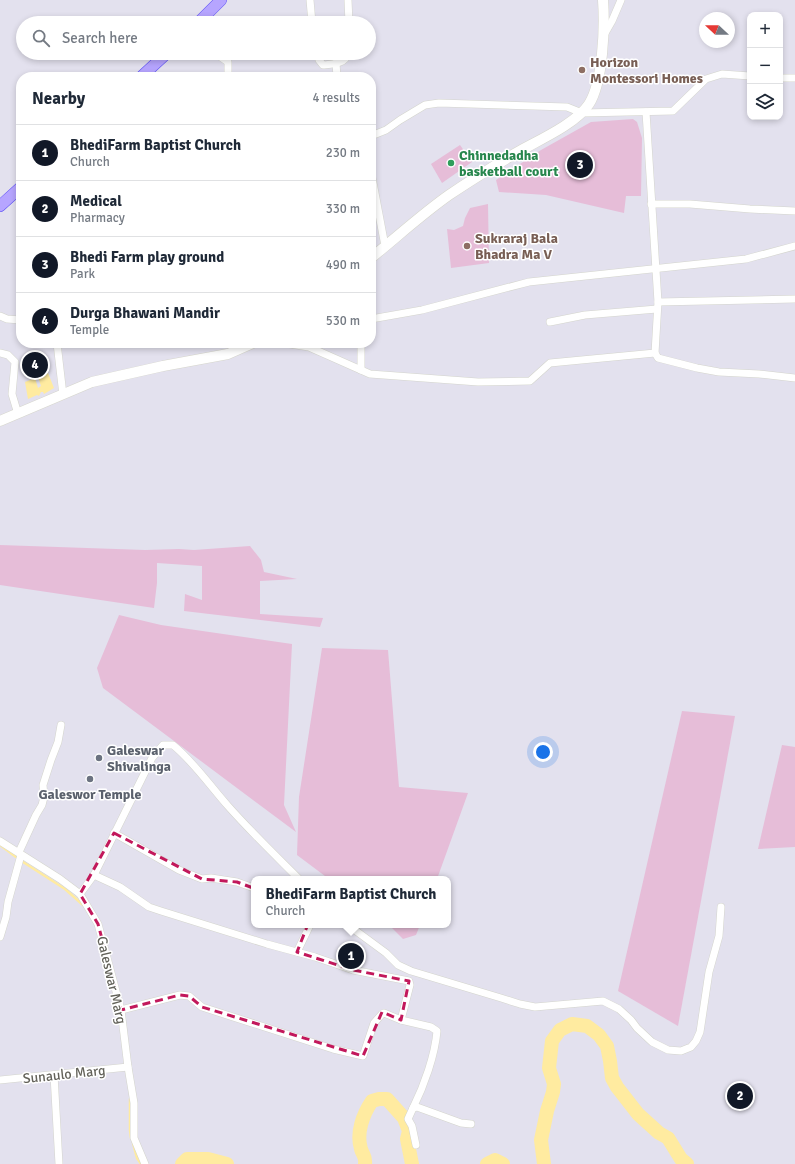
<!DOCTYPE html>
<html lang="en">
<head>
<meta charset="utf-8">
<style>
	:root { --surface:#fff; --page:#f6f6f7; --text:#1f2937; --muted:#747a83; --line:#e0e1e3; --accent:#111827 }
	body { margin:0; font-family:Signika,sans-serif; background:var(--page); color:var(--text) }
	.controls { position:absolute; right:12px; top:12px; display:grid; overflow:hidden; border-radius:8px; box-shadow:0 2px 6px #0003 }
	.controls button { width:36px; height:36px; display:grid; place-items:center; padding:0; border:0; border-bottom:1px solid var(--line); background:var(--surface); color:var(--text); font:20px sans-serif }
	.compass { position:absolute; left:699px; top:12px; width:36px; height:36px; border-radius:50%; background:var(--surface); box-shadow:0 2px 6px #0003; rotate:292deg }
	.you { position:absolute; left:543px; top:752px; width:14px; height:14px; margin:-10px; border:3px solid #fff; border-radius:50%; background:#1a73e8; box-shadow:0 0 0 6px #1a73e833 }
	.badge { display:grid; place-items:center; width:26px; height:26px; border-radius:50%; background:var(--accent); color:#fff; font-size:13px; font-weight:700 }
	.pin { position:absolute; translate:-50% -50%; border:2px solid #fff; box-shadow:0 1px 4px #0006 }
	.popup { position:absolute; left:251px; top:876px; width:200px; height:52px; box-sizing:border-box; display:grid; place-content:center; border-radius:8px; background:var(--surface); filter:drop-shadow(0 1px 3px #0005); font-size:13px; white-space:nowrap; color:var(--muted) }
	.popup b { font-size:15px; color:var(--text) }
	.popup::after { content:''; position:absolute; left:50%; top:100%; margin-left:-8px; border:8px solid transparent; border-top-color:var(--surface) }
	.list { margin:0; padding:0; list-style:none }
	h2 { display:flex; justify-content:space-between; align-items:center; height:52px; margin:0; padding:0 16px; font-size:17px }
	h2 small { font-size:13px; font-weight:400; color:var(--muted) }
	.list li { display:grid; grid-template-columns:26px 1fr auto; gap:12px; align-items:center; box-sizing:border-box; height:56px; padding:0 16px; border-top:1px solid var(--line) }
	.list b { display:block; font-size:15px; white-space:nowrap }
	.list p { margin:0; font-size:13px; white-space:nowrap; color:var(--muted) }
	.list em { font-size:13px; font-style:normal; color:var(--muted) }
	.icon { flex:none; width:22px; height:22px; fill:none; stroke:currentColor; stroke-width:2; stroke-linecap:round; stroke-linejoin:round }
	.map { position:relative; flex:none; width:795px; height:1164px; overflow:hidden }
	.search { position:absolute; background:var(--surface); box-shadow:0 2px 6px #0003; left:16px; top:16px; width:360px; height:44px; display:flex; align-items:center; gap:10px; box-sizing:border-box; padding:0 14px; border-radius:22px; color:var(--muted); font-size:15px }
	.panel { position:absolute; background:var(--surface); box-shadow:0 2px 6px #0003; left:16px; top:72px; width:360px; height:276px; border-radius:16px }
	.map>svg:first-child { display:block }
	.green { fill:#e6bdd8 }
	.water { fill:#ffeba0 }
	.lines { fill:none; stroke-linecap:round; stroke-linejoin:round }
	.stream { stroke:#ffeba0; stroke-width:2.5 }
	.river { stroke:#ffeba0; stroke-width:14 }
	.street-casing { stroke:#d4d5cd; stroke-width:8 }
	.secondary-casing { stroke:#d6d6cc; stroke-width:11 }
	.primary-casing { stroke:#5e52f6; stroke-width:12 }
	.street { stroke:#fff; stroke-width:7 }
	.secondary { stroke:#fff; stroke-width:10 }
	.primary { stroke:#b6a5ff; stroke-width:11 }
	.marked { fill:none; stroke:#c2185b; stroke-width:3; stroke-dasharray:8 5; stroke-linejoin:round }
	.education-dot { fill:#8d6e63; stroke:#fff; stroke-width:1.5 }
	.leisure-dot { fill:#2e9e5b; stroke:#fff; stroke-width:1.5 }
	.worship-dot { fill:#6b7280; stroke:#fff; stroke-width:1.5 }
	.labels { text-anchor:middle; stroke-width:3; stroke-linejoin:round; paint-order:stroke }
	.education-label { font-size:14px; font-weight:bold; fill:#785e54; stroke:#fff; text-anchor:start }
	.leisure-label { font-size:14px; font-weight:bold; fill:#27864d; stroke:#fff; text-anchor:start }
	.worship-label { font-size:14px; font-weight:bold; fill:#5b616d; stroke:#fff; text-anchor:start }
	.street-label { font-size:14px; fill:#63625a; stroke:#fff }
</style>
</head>
<body>
<div class="map">
<svg width="795" height="1164" viewBox="0 0 795 1164">
	<rect width="100%" height="100%" fill="#e3e1ee"/>
	<!-- green -->
	<g class="green">
		<path d="M633 119 637 122 642 138 641 196H626L624 213 546 195 499 192 496 180 541 150 591 122Z"/>
		<path d="M460 145 472 162 442 183 431 164Z"/>
		<path d="M488 204 489 263 451 268 447 229 454 230 463 226 465 218 470 208Z"/>
		<path d="M0 545 145 550 179 549 194 550 250 546 261 560 264 572 297 579 260 581V614L323 618 320 627 184 611 185 594 202 600V566L157 563V583L154 608 0 585Z"/>
		<path d="M119 615 161 625 292 644 284 805 296 832 103 688 97 668Z"/>
		<path d="M322 648 388 650 399 787 468 793 437 879H329L297 855 299 797Z"/>
		<path d="M682 711 735 716 678 1026 618 991Z"/>
		<path d="M782 745 795 747V847L758 849Z"/>
		<path d="M389 925H420L416 935 403 939Z"/>
	</g>
	<!-- water -->
	<path class="water" d="M48 373 54 388 44 394 43 392H41L39 396 37 395 28 399 25 382 35 378 38 388 41 386 38 377Z"/>
	<g class="lines">
		<!-- stream -->
		<g class="stream">
			<path d="M0 845 16 857"/>
			<path d="M20 860 65 889 83 905"/>
			<path d="M100 945 105 962"/>
			<path d="M107 968V978L112 988"/>
			<path d="M130 1099V1130L131 1138"/>
			<path d="M133 1143 137 1158 141 1164"/>
		</g>
		<!-- river -->
		<g class="river">
			<path d="M182 1164 187 1159H208L227 1164"/>
			<path d="M365 1164C366 1156 363 1156 361 1149 356 1133 363 1114 372 1101L379 1099H387L404 1118 409 1131 407 1139 412 1164"/>
			<path d="M487 1164 495 1160 503 1164"/>
			<path d="M544 1164 541 1140 547 1111 553 1092 554 1084 549 1068 552 1041 560 1030 572 1024 587 1026 599 1035 607 1046 610 1061 612 1078 617 1087 638 1114 659 1133 668 1138 681 1159 687 1164"/>
		</g>
		<!-- street casing -->
		<g class="street-casing">
			<g id="street">
				<path d="M310 0 312 23"/>
				<path d="M348 0 349 23"/>
				<path d="M604 35 612 21 621 0"/>
				<path d="M215 53 228 62V77"/>
				<path d="M317 53 319 60 323 65C332 64 346 64 348 53"/>
				<path d="M336 63 337 77"/>
				<path d="M780 78H795"/>
				<path d="M371 136 386 130 400 120 425 105 439 103 567 107 582 113 673 111 706 79 722 74 750 76"/>
				<path d="M371 172 385 246"/>
				<path d="M651 204H690L750 209 795 211"/>
				<path d="M658 302 795 299"/>
				<path d="M0 316 7 319 21 320"/>
				<path d="M371 319 422 310 529 282 746 259 795 246"/>
				<path d="M550 322 585 315 657 309"/>
				<path d="M57 343 63 395"/>
				<path d="M283 343 309 347 370 374 478 382 530 381 550 363 655 353 658 302 646 112"/>
				<path d="M0 353 8 355 15 362 12 394 18 414"/>
				<path d="M655 353 658 358 697 368 719 372 759 374 795 378"/>
				<path d="M361 370V343"/>
				<path d="M114 833 179 870 202 879 211 878 237 882 254 888"/>
				<path d="M0 841 60 879 80 894 98 924 121 1010 128 1067 134 1103V1138L145 1164"/>
				<path d="M19 852 36 815 42 805 44 797 43 785 51 760 58 742 61 725"/>
				<path d="M94 875 120 887 149 907 161 911 267 944 315 957 353 970 409 981 410 985 401 1020 384 1013 382 1014 374 1023 363 1056 333 1049 202 1007 189 996 180 995 121 1010"/>
				<path d="M80 894 94 875 152 758 163 745H173C194 762 210 786 228 806 251 832 275 855 299 879"/>
				<path d="M348 925 386 953 398 965 411 971 501 998 520 1004 535 1007 603 1001 619 1009 631 1020 637 1028 652 1042 668 1050 681 1051 691 1047 696 1041 700 1032 709 972 719 936 721 907"/>
				<path d="M0 937 6 917 8 902 21 855"/>
				<path d="M297 952 310 925"/>
				<path d="M401 1020 431 1027 437 1031C435 1055 424 1086 413 1108L417 1107 461 1123 471 1124"/>
				<path d="M54 1075 59 1164"/>
				<path d="M0 1080 128 1067"/>
				<path d="M413 1108 408 1119 412 1126 416 1145"/>
			</g>
		</g>
		<!-- secondary casing -->
		<g class="secondary-casing">
			<g id="secondary">
				<path d="M371 258C397 237 422 214 449 195 471 180 494 166 516 153 537 141 576 124 589 104 603 82 605 27 603 0"/>
				<path d="M0 421 92 382 163 366 228 354 253 343"/>
			</g>
		</g>
		<!-- primary casing -->
		<g class="primary-casing">
			<g id="primary">
				<path d="M198 23 221 0"/>
				<path d="M141 77 167 53"/>
				<path d="M0 206 21 187"/>
			</g>
		</g>
		<!-- street -->
		<use href="#street" class="street"/>
		<!-- secondary -->
		<use href="#secondary" class="secondary"/>
		<!-- primary -->
		<use href="#primary" class="primary"/>
	</g>
	<!-- marked area -->
	<path class="marked" d="M114 833 202 879 237 882 280 898 307 915 310 919 297 952 353 970 409 981 401 1020 382 1012 363 1056 202 1007 189 996 180 995 121 1010 98 924 80 894Z"/>
	<!-- markers -->
	<g class="education-dot">
		<circle cx="582" cy="70" r="4"/>
		<circle cx="467" cy="246" r="4"/>
	</g>
	<circle class="leisure-dot" cx="451" cy="163" r="4"/>
	<g class="worship-dot">
		<circle cx="99" cy="758" r="4"/>
		<circle cx="90" cy="779" r="4"/>
	</g>
	<g class="labels">
		<!-- education labels -->
		<g class="education-label">
			<text x="590" y="67">Horizon<tspan x="590" dy="16">Montessori Homes</tspan></text>
			<text x="475" y="243">Sukraraj Bala<tspan x="475" dy="16">Bhadra Ma V</tspan></text>
		</g>
		<!-- leisure labels -->
		<g class="leisure-label">
			<text x="459" y="160">Chinnedadha<tspan x="459" dy="16">basketball court</tspan></text>
		</g>
		<!-- worship labels -->
		<g class="worship-label">
			<text x="107" y="755">Galeswar<tspan x="107" dy="16">Shivalinga</tspan></text>
			<text x="90" y="799" text-anchor="middle">Galeswor Temple</text>
		</g>
		<!-- street labels -->
		<g class="street-label">
			<text transform="translate(112 980) rotate(77)" y="5">Galeswar Marg</text>
			<text transform="translate(64 1074) rotate(-6)" y="5">Sunaulo Marg</text>
		</g>
	</g>
</svg>
<div class="controls">
<button>+</button>
<button>−</button>
<button><svg class="icon" aria-label="layers" viewBox="0 0 24 24"><path d="M12 4l9 5-9 5-9-5zM3 14l9 5 9-5"/></svg></button>
</div>
<svg class="compass" viewBox="-18 -18 36 36"><path d="M0-13l5 13h-10z" fill="#e53935"/><path d="M0 13l5-13h-10z" fill="#747a83"/></svg>
<div class="you"></div>
<div class="pin badge" style="left:351px;top:956px">1</div>
<div class="popup"><b>BhediFarm Baptist Church</b>Church</div>
<div class="pin badge" style="left:740px;top:1096px">2</div>
<div class="pin badge" style="left:580px;top:165px">3</div>
<div class="pin badge" style="left:35px;top:365px">4</div>
<div class="search"><svg class="icon" aria-label="search" viewBox="0 0 24 24"><circle cx="10" cy="10" r="6"/><path d="M15 15l6 6"/></svg>Search here</div>
<section class="panel">
<h2>Nearby<small>4 results</small></h2>
<ul class="list">
<li><span class="badge">1</span><div><b>BhediFarm Baptist Church</b><p>Church</p></div><em>230 m</em></li>
<li><span class="badge">2</span><div><b>Medical</b><p>Pharmacy</p></div><em>330 m</em></li>
<li><span class="badge">3</span><div><b>Bhedi Farm play ground</b><p>Park</p></div><em>490 m</em></li>
<li><span class="badge">4</span><div><b>Durga Bhawani Mandir</b><p>Temple</p></div><em>530 m</em></li>
</ul>
</section>
</div>
</body>
</html>
